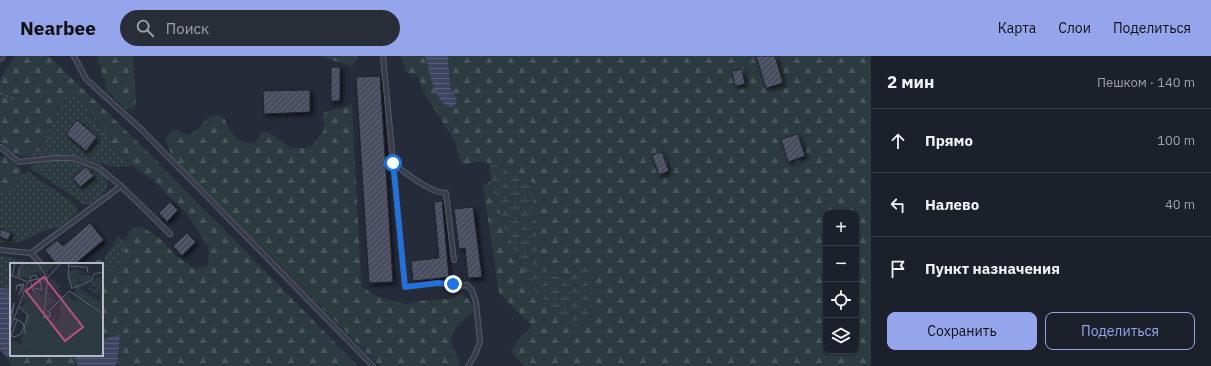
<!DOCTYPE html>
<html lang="ru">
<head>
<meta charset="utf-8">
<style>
	:root { --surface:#1c202b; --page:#292d37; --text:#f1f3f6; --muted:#a0a3a9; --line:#3a3e47; --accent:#94a5eb }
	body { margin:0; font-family:"IBM Plex Sans",sans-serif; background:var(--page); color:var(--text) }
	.controls { position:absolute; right:12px; bottom:12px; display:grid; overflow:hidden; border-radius:8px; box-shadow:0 1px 3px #0004 }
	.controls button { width:36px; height:36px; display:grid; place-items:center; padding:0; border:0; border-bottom:1px solid var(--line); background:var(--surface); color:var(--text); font:20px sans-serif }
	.stop { position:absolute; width:12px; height:12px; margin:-9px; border:3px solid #1a73e8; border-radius:50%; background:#fff }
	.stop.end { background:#1a73e8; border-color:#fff; box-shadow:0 1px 4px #0008 }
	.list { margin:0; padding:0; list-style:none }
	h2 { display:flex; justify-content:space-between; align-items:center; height:52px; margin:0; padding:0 16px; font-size:17px }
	h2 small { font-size:13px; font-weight:400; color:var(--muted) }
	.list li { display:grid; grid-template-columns:26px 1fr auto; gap:12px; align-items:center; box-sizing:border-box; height:64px; padding:0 16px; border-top:1px solid var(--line) }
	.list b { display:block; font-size:15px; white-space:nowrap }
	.list em { font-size:13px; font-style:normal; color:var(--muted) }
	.actions { display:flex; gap:8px; padding:12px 16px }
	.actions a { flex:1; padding:9px 0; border:1px solid var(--accent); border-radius:8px; text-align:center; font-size:14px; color:var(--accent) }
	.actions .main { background:var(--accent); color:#111 }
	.icon { flex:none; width:22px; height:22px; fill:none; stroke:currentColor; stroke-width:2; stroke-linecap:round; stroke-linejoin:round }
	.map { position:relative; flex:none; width:871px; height:310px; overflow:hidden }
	header { display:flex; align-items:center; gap:24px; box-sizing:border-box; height:56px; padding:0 20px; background:var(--accent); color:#111 }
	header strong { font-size:19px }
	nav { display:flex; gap:22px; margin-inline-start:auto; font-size:14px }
	.search { width:280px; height:36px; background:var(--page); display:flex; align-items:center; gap:10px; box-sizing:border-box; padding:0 14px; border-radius:22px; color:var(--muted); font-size:15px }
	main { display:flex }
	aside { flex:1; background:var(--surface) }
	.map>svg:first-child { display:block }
	.grass { fill:url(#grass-dots) }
	.forest { fill:url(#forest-firs); fill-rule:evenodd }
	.wetland { fill:url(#wetland-marsh) }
	.water { fill:url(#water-rules) }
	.building { fill:url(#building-hatch); stroke:#202431; filter:url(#shadow) }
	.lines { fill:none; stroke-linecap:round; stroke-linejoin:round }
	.service-casing { stroke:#575b68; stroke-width:6 }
	.minor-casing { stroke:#575b68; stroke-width:10 }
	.path { stroke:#49565c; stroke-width:1.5; stroke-dasharray:3 3; stroke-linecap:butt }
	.service { stroke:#393d4a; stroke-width:4 }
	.minor { stroke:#393d4a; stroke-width:8 }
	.route { stroke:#1a73e8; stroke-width:5 }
	.inset-road { fill:none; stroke:#5f6371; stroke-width:1 }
	.view { fill:#bd5080; fill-opacity:0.15; stroke:#bd5080; stroke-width:2 }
	.inset-edge { fill:none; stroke:#b5b8c5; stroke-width:2 }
</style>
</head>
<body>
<header>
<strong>Nearbee</strong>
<div class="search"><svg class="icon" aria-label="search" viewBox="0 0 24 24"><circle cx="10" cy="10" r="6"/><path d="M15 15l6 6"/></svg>Поиск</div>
<nav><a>Карта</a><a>Слои</a><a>Поделиться</a></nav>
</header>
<main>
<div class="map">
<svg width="871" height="310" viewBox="0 0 871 310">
	<defs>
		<pattern id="grass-dots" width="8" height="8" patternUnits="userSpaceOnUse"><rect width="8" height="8" fill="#2c3b3f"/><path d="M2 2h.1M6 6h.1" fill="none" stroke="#485559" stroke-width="1.8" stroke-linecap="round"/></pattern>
		<pattern id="forest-firs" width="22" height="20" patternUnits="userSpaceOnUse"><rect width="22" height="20" fill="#2c3b3f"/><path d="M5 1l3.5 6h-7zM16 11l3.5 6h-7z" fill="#485559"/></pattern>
		<pattern id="wetland-marsh" width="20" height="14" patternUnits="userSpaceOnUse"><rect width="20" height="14" fill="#2c3b3f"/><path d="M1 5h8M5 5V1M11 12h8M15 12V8" fill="none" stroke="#485559"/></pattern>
		<pattern id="water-rules" width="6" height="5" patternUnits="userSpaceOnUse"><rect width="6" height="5" fill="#3d4560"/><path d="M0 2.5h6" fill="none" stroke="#575e75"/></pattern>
		<pattern id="building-hatch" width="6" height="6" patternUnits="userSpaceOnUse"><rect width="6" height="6" fill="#4a4e60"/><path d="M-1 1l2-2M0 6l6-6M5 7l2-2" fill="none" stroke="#626575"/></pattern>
		<filter id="shadow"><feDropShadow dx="2.5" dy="2.5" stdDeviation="2" flood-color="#0009"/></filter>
	</defs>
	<rect width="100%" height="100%" fill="#262b39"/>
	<!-- grass -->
	<g class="grass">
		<path d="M71 38 76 41 88 53 89 58 98 69 106 74 109 84 116 91 119 100 134 110 115 111 68 98 24 101C33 95 41 95 47 85 49 82 48 78 49 75 51 71 53 68 55 63 59 51 57 45 71 38Z"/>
		<path d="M57 104C75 105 91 108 106 119L108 126 106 134 97 146 90 149 83 148 61 132 30 112 31 109Z"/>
		<path d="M27 115 69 144 77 152 78 156C71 162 64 169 56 172 52 173 48 173 44 175 28 182 18 190 0 186V183L4 184V182L8 184 11 178 0 173V134L18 127 21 118H25Z"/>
		<path d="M118 181 124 185V201L102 222V208L105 205V201Z"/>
		<path d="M0 200 14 202 30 208H11V233L0 232Z"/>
	</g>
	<!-- forest -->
	<g class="forest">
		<path d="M15 0H48L53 4 143 91 358 310H115L118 302 119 278 102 284V222L124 201V185L133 171H142L163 185 174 198 194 213 207 210 209 202 208 190 187 158 154 125 119 100 116 91 109 84 106 74 95 65 88 53 76 41 71 38 67 40 57 51V60L50 75 48 85 38 95 30 97 24 101C13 97 8 95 0 85V23Z"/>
		<path d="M97 0H133L136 46 134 52 125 53 107 34Z"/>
		<path d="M321 0H358L352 11C341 6 331 5 321 0Z"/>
		<path d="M400 0H425L430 14 433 29 457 44 450 31 448 0H871V310H524L511 295 520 281 532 270 499 237 483 129 491 125 505 172 531 230 549 250 591 262 594 223 588 209 568 220 548 219 539 209 531 123 489 107 480 105 462 109 455 86 423 35 418 20 406 16 403 4ZM826 157H856V295H826Z"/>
		<path d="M352 49 361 224 362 230 373 239 406 248 420 245 449 243 462 238C469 243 472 247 474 255 464 264 448 273 452 289 454 297 459 301 460 310H380L172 101 165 82 176 73 187 79C197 76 202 69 208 61L219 59 225 63C229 79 253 101 261 76H268L291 92H305L312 90 324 74 325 67 322 62 324 56Z"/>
		<path d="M5 100 21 113C21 122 18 127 12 135L8 136 0 134V102Z"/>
		<path d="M11 297V299H74L78 310H12L7 302Z"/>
	</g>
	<!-- wetland -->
	<path class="wetland" d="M489 107 531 123 539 209 548 219 568 220 588 209 594 223 591 262 580 271 549 250 531 230 505 172 491 125Z"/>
	<!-- water -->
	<g class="water">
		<path d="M425 0H448L450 31 457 44 455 50 451 52C432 44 431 17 425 0Z"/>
		<path d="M0 232 11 233V297L7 302 0 294Z"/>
		<path d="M120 278 118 302 115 310H78L74 299H102V284Z"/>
	</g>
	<!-- building -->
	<g class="building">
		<path d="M756 0H775L783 27 766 32Z"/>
		<rect x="331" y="11" width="9" height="34"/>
		<path d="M742 13 745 28 735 30 732 15Z"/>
		<path d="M380 20 393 226 369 227 356 21Z"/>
		<path d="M310 34V56L264 58 263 35Z"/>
		<path d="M77 64 97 81 86 95 66 78Z"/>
		<path d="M798 78 805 100 788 106 781 83Z"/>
		<path d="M662 96 669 115 659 119 652 99Z"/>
		<path d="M86 111 94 120 80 131 73 122Z"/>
		<path d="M442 145 449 221 413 225 411 205 439 202 434 146Z"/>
		<path d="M170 146 178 154 167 166 159 157Z"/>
		<path d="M473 151 482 221 468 222 465 192 459 193 454 153Z"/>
		<path d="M90 167 104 184 75 208H56L45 194 57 184 63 190Z"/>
		<path d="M0 173 11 177 8 184 0 181Z"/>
		<path d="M187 177 196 186 182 200 173 190Z"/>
	</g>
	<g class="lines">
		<!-- service casing -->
		<g class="service-casing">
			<g id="service">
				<path d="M74 0 86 23 142 74 373 310"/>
				<path d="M383 0 405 231 438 227 460 230 467 229 472 234 476 246 480 286 475 299 468 310"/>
				<path d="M0 91 19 106 54 102H73L98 111 121 130 31 197"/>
				<path d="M393 107C406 117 430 137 446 137L454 204"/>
				<path d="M121 130 170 178"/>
				<path d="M0 194 31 197 41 208"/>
				<path d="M97 208 99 207"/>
			</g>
		</g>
		<!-- minor casing -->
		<g class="minor-casing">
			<path id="minor" d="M0 1V0"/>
		</g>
		<!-- path -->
		<path class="path" d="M0 37 16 44"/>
		<!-- service -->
		<use href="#service" class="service"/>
		<!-- minor -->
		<use href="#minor" class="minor"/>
	</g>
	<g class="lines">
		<!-- route -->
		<path class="route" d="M393 107 405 231 438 227 453 228"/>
	</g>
	<!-- overview -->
	<g transform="translate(10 207)">
		<rect width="93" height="93" fill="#262b39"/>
		<path d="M15 0 17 3 22 0 21 7 27 9 19 11 20 16 5 13ZM3 78 9 80 10 85 22 89 20 93H0V81Z" fill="#2c3b3f"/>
		<path d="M21 0H44L45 2 39 7 40 9 38 6V11L35 12 31 5V12H34L31 14 29 9H20L23 3ZM68 6 70 12H81L80 18 75 20 68 18 72 27 89 38 91 34 89 28 93 24V51L62 30 66 27 59 18V8ZM89 14 93 21 87 32 77 25 86 26 90 18 85 24 74 23 81 22 83 17ZM36 15 31 55 38 56V61L48 48 45 55 46 60 51 50 49 46 52 35H49V30L41 21 37 24 41 15 51 23 48 26 54 34 60 30V35L64 38 68 36 93 52V93H20L21 89 10 85 17 52 11 45 18 37 12 39 15 30H20V35L23 34 22 30 30 29 32 35 35 20 27 21 26 17 29 19ZM37 27 42 36 47 37 37 45 41 51 34 55Z" fill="#2c3b3f"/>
		<path class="inset-road" d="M28 0 36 14M59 0 58 12 62 26M59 3 77 4 78 10M0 12 18 19 0 66M2 13 5 0M38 13 33 55 41 53 39 48 59 28 93 51M9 14V6L14 0M20 17 23 28 26 29M21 17 20 13 26 12 27 16M18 18 38 14 51 0M8 22 14 21 12 29 14 30M24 25 32 27 29 15M63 25 81 18 84 11 93 9M6 27 7 22 12 23 9 32M9 44 18 52 14 66 16 71M0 54 4 40 1 59M4 56 8 57 13 60 14 64 11 71 5 74 1 73 7 57"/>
		<path class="view" d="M34 14 73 64 55 78 16 28Z"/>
		<rect width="93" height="93" class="inset-edge"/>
	</g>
</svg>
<div class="controls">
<button>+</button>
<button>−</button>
<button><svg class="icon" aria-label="locate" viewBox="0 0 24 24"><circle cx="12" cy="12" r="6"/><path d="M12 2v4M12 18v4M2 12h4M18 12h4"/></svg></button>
<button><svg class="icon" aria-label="layers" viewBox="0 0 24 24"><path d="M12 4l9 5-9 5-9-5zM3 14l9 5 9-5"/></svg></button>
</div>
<div class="stop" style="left:393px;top:107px"></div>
<div class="stop end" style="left:453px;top:228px"></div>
</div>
<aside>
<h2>2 мин<small>Пешком · 140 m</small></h2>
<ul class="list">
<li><svg class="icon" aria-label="ahead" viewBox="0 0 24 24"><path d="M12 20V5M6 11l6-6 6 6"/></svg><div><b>Прямо</b></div><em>100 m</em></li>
<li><svg class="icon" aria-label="left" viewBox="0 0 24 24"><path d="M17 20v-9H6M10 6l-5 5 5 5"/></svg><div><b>Налево</b></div><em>40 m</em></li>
<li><svg class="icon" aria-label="arrive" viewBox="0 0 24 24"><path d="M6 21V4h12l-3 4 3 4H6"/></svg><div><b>Пункт назначения</b></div></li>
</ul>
<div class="actions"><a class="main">Сохранить</a><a>Поделиться</a></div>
</aside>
</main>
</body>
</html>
